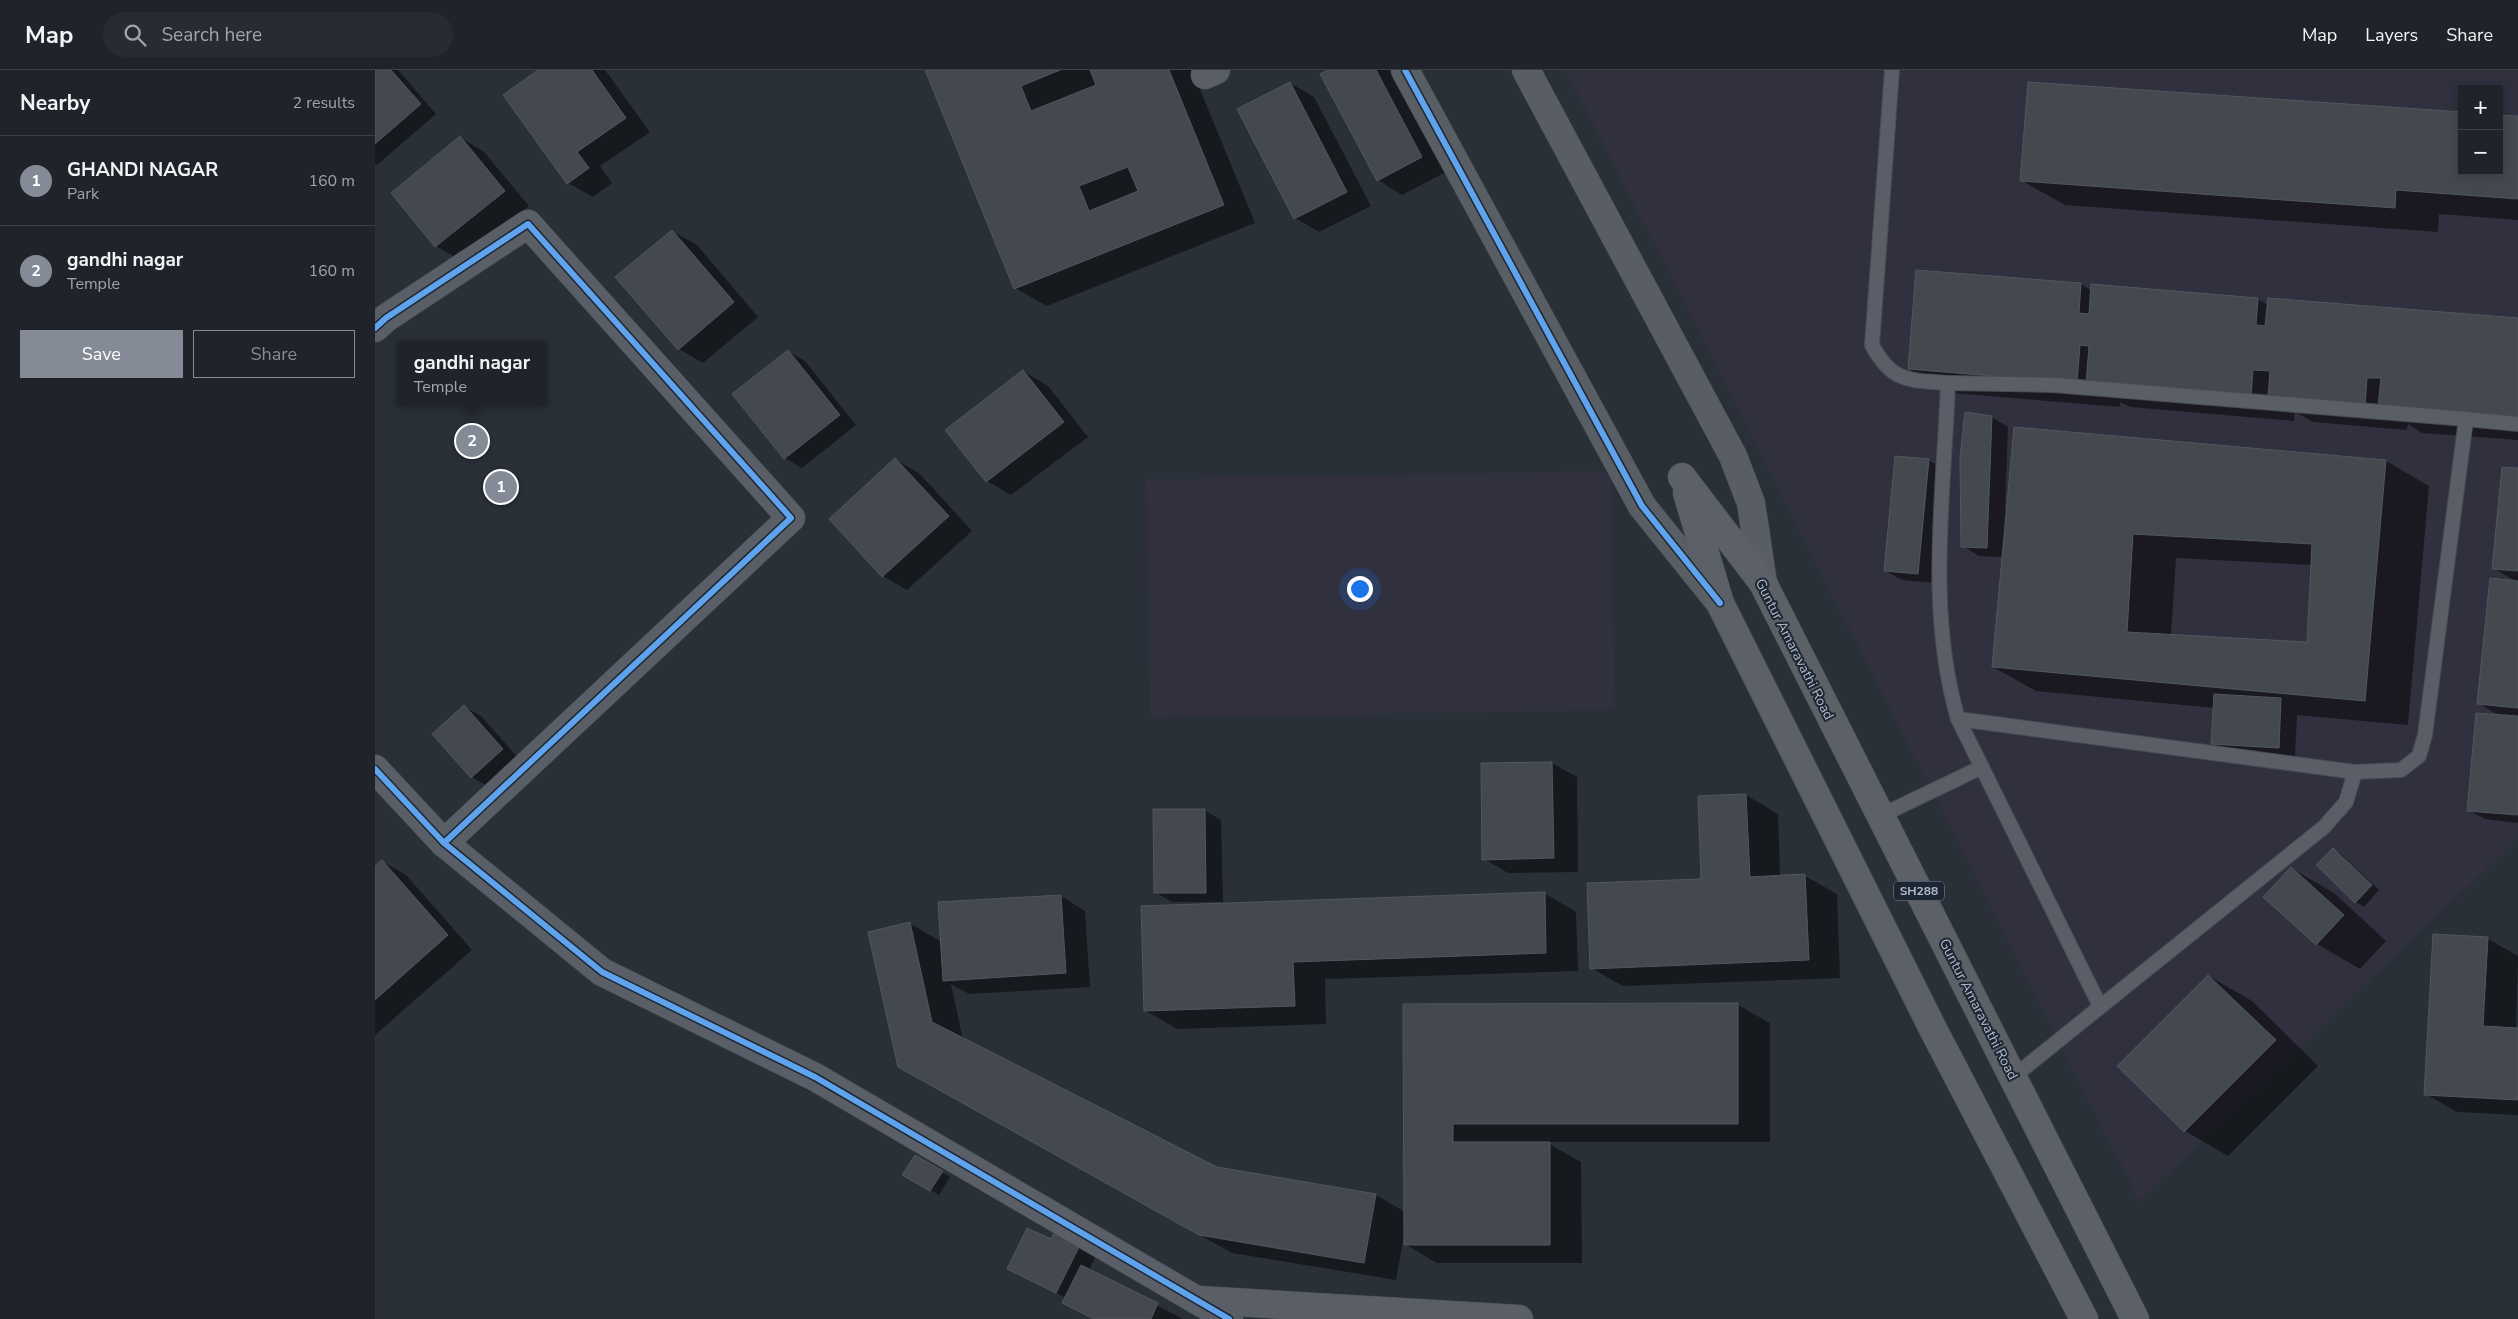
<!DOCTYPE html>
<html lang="en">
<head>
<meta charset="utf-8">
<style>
	:root { --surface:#20242a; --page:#282c32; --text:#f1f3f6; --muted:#a2a4a8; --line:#3d4147; --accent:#848b96 }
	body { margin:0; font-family:"Nunito Sans",sans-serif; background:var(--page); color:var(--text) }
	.controls { position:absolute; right:15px; top:15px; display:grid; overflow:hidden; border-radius:0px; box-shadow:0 2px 12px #0003 }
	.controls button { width:45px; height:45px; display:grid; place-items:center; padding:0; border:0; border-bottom:1px solid var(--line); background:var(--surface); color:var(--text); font:25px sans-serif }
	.you { position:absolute; left:984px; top:518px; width:18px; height:18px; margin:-12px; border:4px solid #fff; border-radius:50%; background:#1a73e8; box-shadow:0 0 0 8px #1a73e833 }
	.badge { display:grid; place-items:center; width:32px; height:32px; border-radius:50%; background:var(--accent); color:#fff; font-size:16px; font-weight:700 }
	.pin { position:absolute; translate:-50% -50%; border:2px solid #fff; box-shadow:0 1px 5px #0006 }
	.popup { position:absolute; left:22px; top:271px; width:150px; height:65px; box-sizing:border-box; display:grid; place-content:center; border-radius:0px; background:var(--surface); filter:drop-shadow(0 1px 4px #0005); font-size:16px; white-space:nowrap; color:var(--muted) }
	.popup b { font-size:19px; color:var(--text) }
	.popup::after { content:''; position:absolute; left:50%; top:100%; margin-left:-10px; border:10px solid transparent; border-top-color:var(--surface) }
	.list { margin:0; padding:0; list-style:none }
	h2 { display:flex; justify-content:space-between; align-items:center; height:65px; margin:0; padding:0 20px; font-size:21px }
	h2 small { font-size:16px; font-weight:400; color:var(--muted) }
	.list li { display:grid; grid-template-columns:32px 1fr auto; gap:15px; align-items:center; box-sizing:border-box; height:90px; padding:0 20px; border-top:1px solid var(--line) }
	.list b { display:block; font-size:19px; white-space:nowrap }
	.list p { margin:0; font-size:16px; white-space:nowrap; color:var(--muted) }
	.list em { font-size:16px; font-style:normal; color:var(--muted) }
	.actions { display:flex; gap:10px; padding:15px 20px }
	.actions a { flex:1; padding:11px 0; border:1px solid var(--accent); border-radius:0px; text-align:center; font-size:18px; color:var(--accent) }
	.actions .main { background:var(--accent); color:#fff }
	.icon { flex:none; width:28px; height:28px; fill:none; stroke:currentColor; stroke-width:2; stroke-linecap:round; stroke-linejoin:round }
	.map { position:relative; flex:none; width:2143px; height:1249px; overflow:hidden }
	header { display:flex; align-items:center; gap:30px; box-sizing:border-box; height:70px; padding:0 25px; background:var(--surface); border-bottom:1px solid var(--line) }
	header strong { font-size:24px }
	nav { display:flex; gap:28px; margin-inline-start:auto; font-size:18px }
	.search { width:350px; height:45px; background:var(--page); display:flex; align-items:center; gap:12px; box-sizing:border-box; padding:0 18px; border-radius:28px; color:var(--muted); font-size:19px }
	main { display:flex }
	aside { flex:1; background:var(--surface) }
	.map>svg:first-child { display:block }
	.medical { fill:#31303e; fill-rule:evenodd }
	.shadow { fill:#0007; fill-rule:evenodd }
	.building { fill:#444950; stroke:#52575f; fill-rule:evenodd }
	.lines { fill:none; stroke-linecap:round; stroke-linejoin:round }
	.lane-casing { stroke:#484c53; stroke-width:16 }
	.street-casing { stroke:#484c53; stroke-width:29 }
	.secondary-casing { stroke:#484c53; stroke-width:29 }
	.primary-casing { stroke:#484c55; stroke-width:29 }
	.lane { stroke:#5a5e66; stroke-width:14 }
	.street { stroke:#5a5e66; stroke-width:28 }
	.secondary { stroke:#595d64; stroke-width:28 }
	.primary { stroke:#5c6168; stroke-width:28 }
	.cycleway-casing { stroke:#1d2633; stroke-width:9 }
	.cycleway { stroke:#60a3ed; stroke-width:6 }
	.labels { text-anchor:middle; stroke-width:4; stroke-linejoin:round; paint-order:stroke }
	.shield { fill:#1d2633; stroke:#878f9c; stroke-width:1 }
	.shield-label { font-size:12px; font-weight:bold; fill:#b4bcc9 }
	.street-label { font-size:14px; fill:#b4bcc9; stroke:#1d2633 }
</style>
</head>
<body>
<header>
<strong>Map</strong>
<div class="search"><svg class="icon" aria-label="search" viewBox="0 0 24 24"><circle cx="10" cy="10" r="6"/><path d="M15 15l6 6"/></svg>Search here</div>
<nav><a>Map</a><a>Layers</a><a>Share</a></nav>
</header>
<main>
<aside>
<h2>Nearby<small>2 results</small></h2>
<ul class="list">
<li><span class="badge">1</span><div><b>GHANDI NAGAR</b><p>Park</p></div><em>160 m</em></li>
<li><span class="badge">2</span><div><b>gandhi nagar</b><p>Temple</p></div><em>160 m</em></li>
</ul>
<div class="actions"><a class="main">Save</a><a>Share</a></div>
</aside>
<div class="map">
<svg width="2143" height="1249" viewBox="0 0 2143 1249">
	<rect width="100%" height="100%" fill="#2a3038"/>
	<!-- medical -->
	<g class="medical">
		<path d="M1191 0H2143V768L1765 1131ZM2087 19H2124V101H2087Z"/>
		<path d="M1236 401 1240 640 775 648 771 409Z"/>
	</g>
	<!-- shadow -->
	<g class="shadow">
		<path d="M0 0H23L61 44 2 95 0 94Z"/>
		<path d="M166 0H230L275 62 225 96 237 113 218 127 193 113Z"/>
		<path d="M551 0H817L880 153 672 236 640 218Z"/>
		<path d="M956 0H1018L1071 102 1027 125 1003 110Z"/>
		<path d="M915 13 939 27 996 136 944 162 920 148Z"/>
		<path d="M2143 47V150L2064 144 2063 162 1690 135 1647 111 2124 101Z"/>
		<path d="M85 67 109 82 154 136 86 191 61 176 17 123Z"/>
		<path d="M297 161 322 175 383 247 328 293 304 279Z"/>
		<path d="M1542 201 1706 214 1717 221 1882 229 1893 235 2143 250V370L2047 363 2033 354 2032 360 1938 352 1920 342 1919 351 1755 337 1745 332V337L1577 323 1534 299Z"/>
		<path d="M413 281 430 291 481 355 427 398 410 388 358 324Z"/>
		<path d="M648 301 673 316 713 367 636 425 612 411Z"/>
		<path d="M1617 347 1633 357 1630 442H1632L1640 358 2011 391 2054 416 2033 655 1922 645 1920 687 1854 683 1838 674 1840 638 1661 621 1618 597 1628 487 1604 486 1588 476ZM1801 488 1937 495 1933 573 1796 565Z"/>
		<path d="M521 390 545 404 597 461 532 520 508 506Z"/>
		<path d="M1553 390 1570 399 1559 513 1527 510 1510 501Z"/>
		<path d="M2143 399V753L2110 749 2093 740 2125 646 2103 633 2142 512 2118 498Z"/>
		<path d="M89 637 106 646 144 689 114 717 97 707 59 664Z"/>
		<path d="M1177 693 1202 707 1203 802 1133 803 1109 789Z"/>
		<path d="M1371 725 1403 744 1405 807 1430 806 1462 824 1465 908 1248 916 1216 898 1328 810Z"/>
		<path d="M829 740 846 750 848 832H797L780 822Z"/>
		<path d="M1958 779 1966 784 2004 820 1989 837 1981 832Z"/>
		<path d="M7 791 31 805 97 880 0 965V798Z"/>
		<path d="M1916 798 1959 823 2011 871 1985 899 1942 874 1890 827Z"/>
		<path d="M1169 823 1201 842 1203 901 950 909 951 954 802 959 771 941 767 837Z"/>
		<path d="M686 826 710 841 715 917 594 924 576 914 588 970 842 1099 1001 1125 1030 1142V935H1363L1395 953V1072H1171L1206 1092 1207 1193H1062L1030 1174 1029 1165 1021 1210 857 1183 556 1015 534 853 567 872Z"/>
		<path d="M2113 869 2143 886 2141 959H2143V1045L2082 1042 2051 1024Z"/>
		<path d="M1834 906 1877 931 1943 996 1853 1086 1810 1061Z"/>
		<path d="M540 1086 575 1107 564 1125 529 1104Z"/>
		<path d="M676 1171 704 1176 721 1186 714 1200 808 1249H719L689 1233 691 1228 634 1199Z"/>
	</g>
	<!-- building -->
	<g class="building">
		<path d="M0 0H16L46 34 0 74Z"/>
		<path d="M163 0H217L251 48 202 82 214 98 192 114 128 25Z"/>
		<path d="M550 0H685L646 16 656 41 721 15 715 0H794L849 135 639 219ZM753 97 763 121 714 141 704 116Z"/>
		<path d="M953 0H1001L1047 87 1002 111 945 4Z"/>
		<path d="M915 12 972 122 919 149 862 39Z"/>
		<path d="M1653 12 2087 42V101H2124V45L2143 46V129L2021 120 2020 138 1645 111Z"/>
		<path d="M85 66 130 121 60 177 16 123Z"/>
		<path d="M297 160 359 232 303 280 240 207Z"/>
		<path d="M1541 200 1706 213 1704 243 1714 244 1716 214 1883 228 1881 255 1890 256 1893 228 2143 248V349L2003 338 2006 308H1992L1990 336 1893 328 1895 301 1878 300 1876 327 1711 313 1714 276 1705 275 1702 313 1533 299Z"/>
		<path d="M413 280 465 345 409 389 357 324Z"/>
		<path d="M648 300 689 352 611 412 570 360Z"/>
		<path d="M1590 342 1617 346 1612 478 1586 477 1585 388Z"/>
		<path d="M1639 357 2011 390 1990 631 1617 597ZM1758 464 1937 474 1932 572 1752 562Z"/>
		<path d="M1520 386 1554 389 1543 504 1509 501Z"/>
		<path d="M520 388 574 446 507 507 454 449Z"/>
		<path d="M2127 397 2143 398V501L2117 499Z"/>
		<path d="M2115 508 2143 511V638L2102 634Z"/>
		<path d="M1839 624 1906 628 1904 678 1836 674Z"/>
		<path d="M89 635 128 679 96 708 57 664Z"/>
		<path d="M2101 643 2143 646V745L2092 741Z"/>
		<path d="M1177 692 1179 788 1107 790 1106 693Z"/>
		<path d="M1371 724 1375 807 1430 804 1434 890 1215 899 1212 813 1326 809 1323 726Z"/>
		<path d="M778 739H830L831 823H779Z"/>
		<path d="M1958 778 1997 815 1980 833 1941 795Z"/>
		<path d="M7 790 73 865 0 930V796Z"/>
		<path d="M1916 797 1969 845 1941 875 1888 827Z"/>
		<path d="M1170 822 1171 883 918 892 920 936 769 941 766 836Z"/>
		<path d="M686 825 691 903 568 911 563 832Z"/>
		<path d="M535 852 557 952 842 1097 1001 1124 989 1193 824 1165 523 997 493 862Z"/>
		<path d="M2058 864 2113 867 2108 956 2143 958V1030L2049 1025Z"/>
		<path d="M1833 905 1901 970 1809 1062 1742 996Z"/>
		<path d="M1363 933V1054H1078V1072H1175V1175H1029L1028 934Z"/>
		<path d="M540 1085 568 1101 555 1121 527 1105Z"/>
		<path d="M652 1158 676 1169 679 1163 705 1175 681 1223 632 1199Z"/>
		<path d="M706 1195 783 1233 776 1249H719L687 1233Z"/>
	</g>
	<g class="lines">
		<!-- lane casing -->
		<g class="lane-casing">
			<g id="lane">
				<path d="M1517 0 1497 275C1517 313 1535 310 1573 313 1569 424 1551 540 1583 649L1980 702 2026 700 2044 686 2050 665 2091 349 2143 354"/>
				<path d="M1573 313 1679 315 2091 349"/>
				<path d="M1583 649 1725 936"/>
				<path d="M1505 746 1607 697"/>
				<path d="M1638 1007 1949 757 1971 732 1980 702"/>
			</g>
		</g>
		<!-- street casing -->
		<g class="street-casing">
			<g id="street">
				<path d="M830 5 841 0"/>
				<path d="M0 258 11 248 153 154 416 448 69 773"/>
				<path d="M0 699 69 773 227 902 440 1007 854 1249"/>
				<path d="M825 1230 1144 1249"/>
			</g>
		</g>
		<!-- secondary casing -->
		<g class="secondary-casing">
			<g id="secondary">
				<path d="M1030 0 1267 436 1345 533"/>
				<path d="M1151 0 1358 386 1376 433 1388 513"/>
			</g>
		</g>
		<!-- primary casing -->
		<g class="primary-casing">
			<g id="primary">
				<path d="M1307 407 1388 513 1760 1249"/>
				<path d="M1312 423 1345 533 1558 959 1709 1249"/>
			</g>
		</g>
		<!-- lane -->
		<use href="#lane" class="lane"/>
		<!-- street -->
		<use href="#street" class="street"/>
		<!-- secondary -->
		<use href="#secondary" class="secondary"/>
		<!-- primary -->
		<use href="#primary" class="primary"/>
		<!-- cycleway casing -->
		<g class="cycleway-casing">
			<g id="cycleway">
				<path d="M1030 0 1267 436 1345 533"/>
				<path d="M0 258 11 248 153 154 416 448 69 773"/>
				<path d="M0 699 69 773 227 902 440 1007 854 1249"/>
			</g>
		</g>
		<!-- cycleway -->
		<use href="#cycleway" class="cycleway"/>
	</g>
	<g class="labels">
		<!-- shield labels -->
		<rect class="shield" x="1519" y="811.5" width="50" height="19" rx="4"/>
		<g class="shield-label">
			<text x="1544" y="825">SH288</text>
		</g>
		<!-- street labels -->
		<g class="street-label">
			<text transform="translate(1420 579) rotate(63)" y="5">Guntur Amaravathi Road</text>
			<text transform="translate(1604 939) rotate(63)" y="5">Guntur Amaravathi Road</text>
		</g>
	</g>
</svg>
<div class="controls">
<button>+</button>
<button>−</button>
</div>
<div class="you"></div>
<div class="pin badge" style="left:126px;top:417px">1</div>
<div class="pin badge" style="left:97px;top:371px">2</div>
<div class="popup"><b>gandhi nagar</b>Temple</div>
</div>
</main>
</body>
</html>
